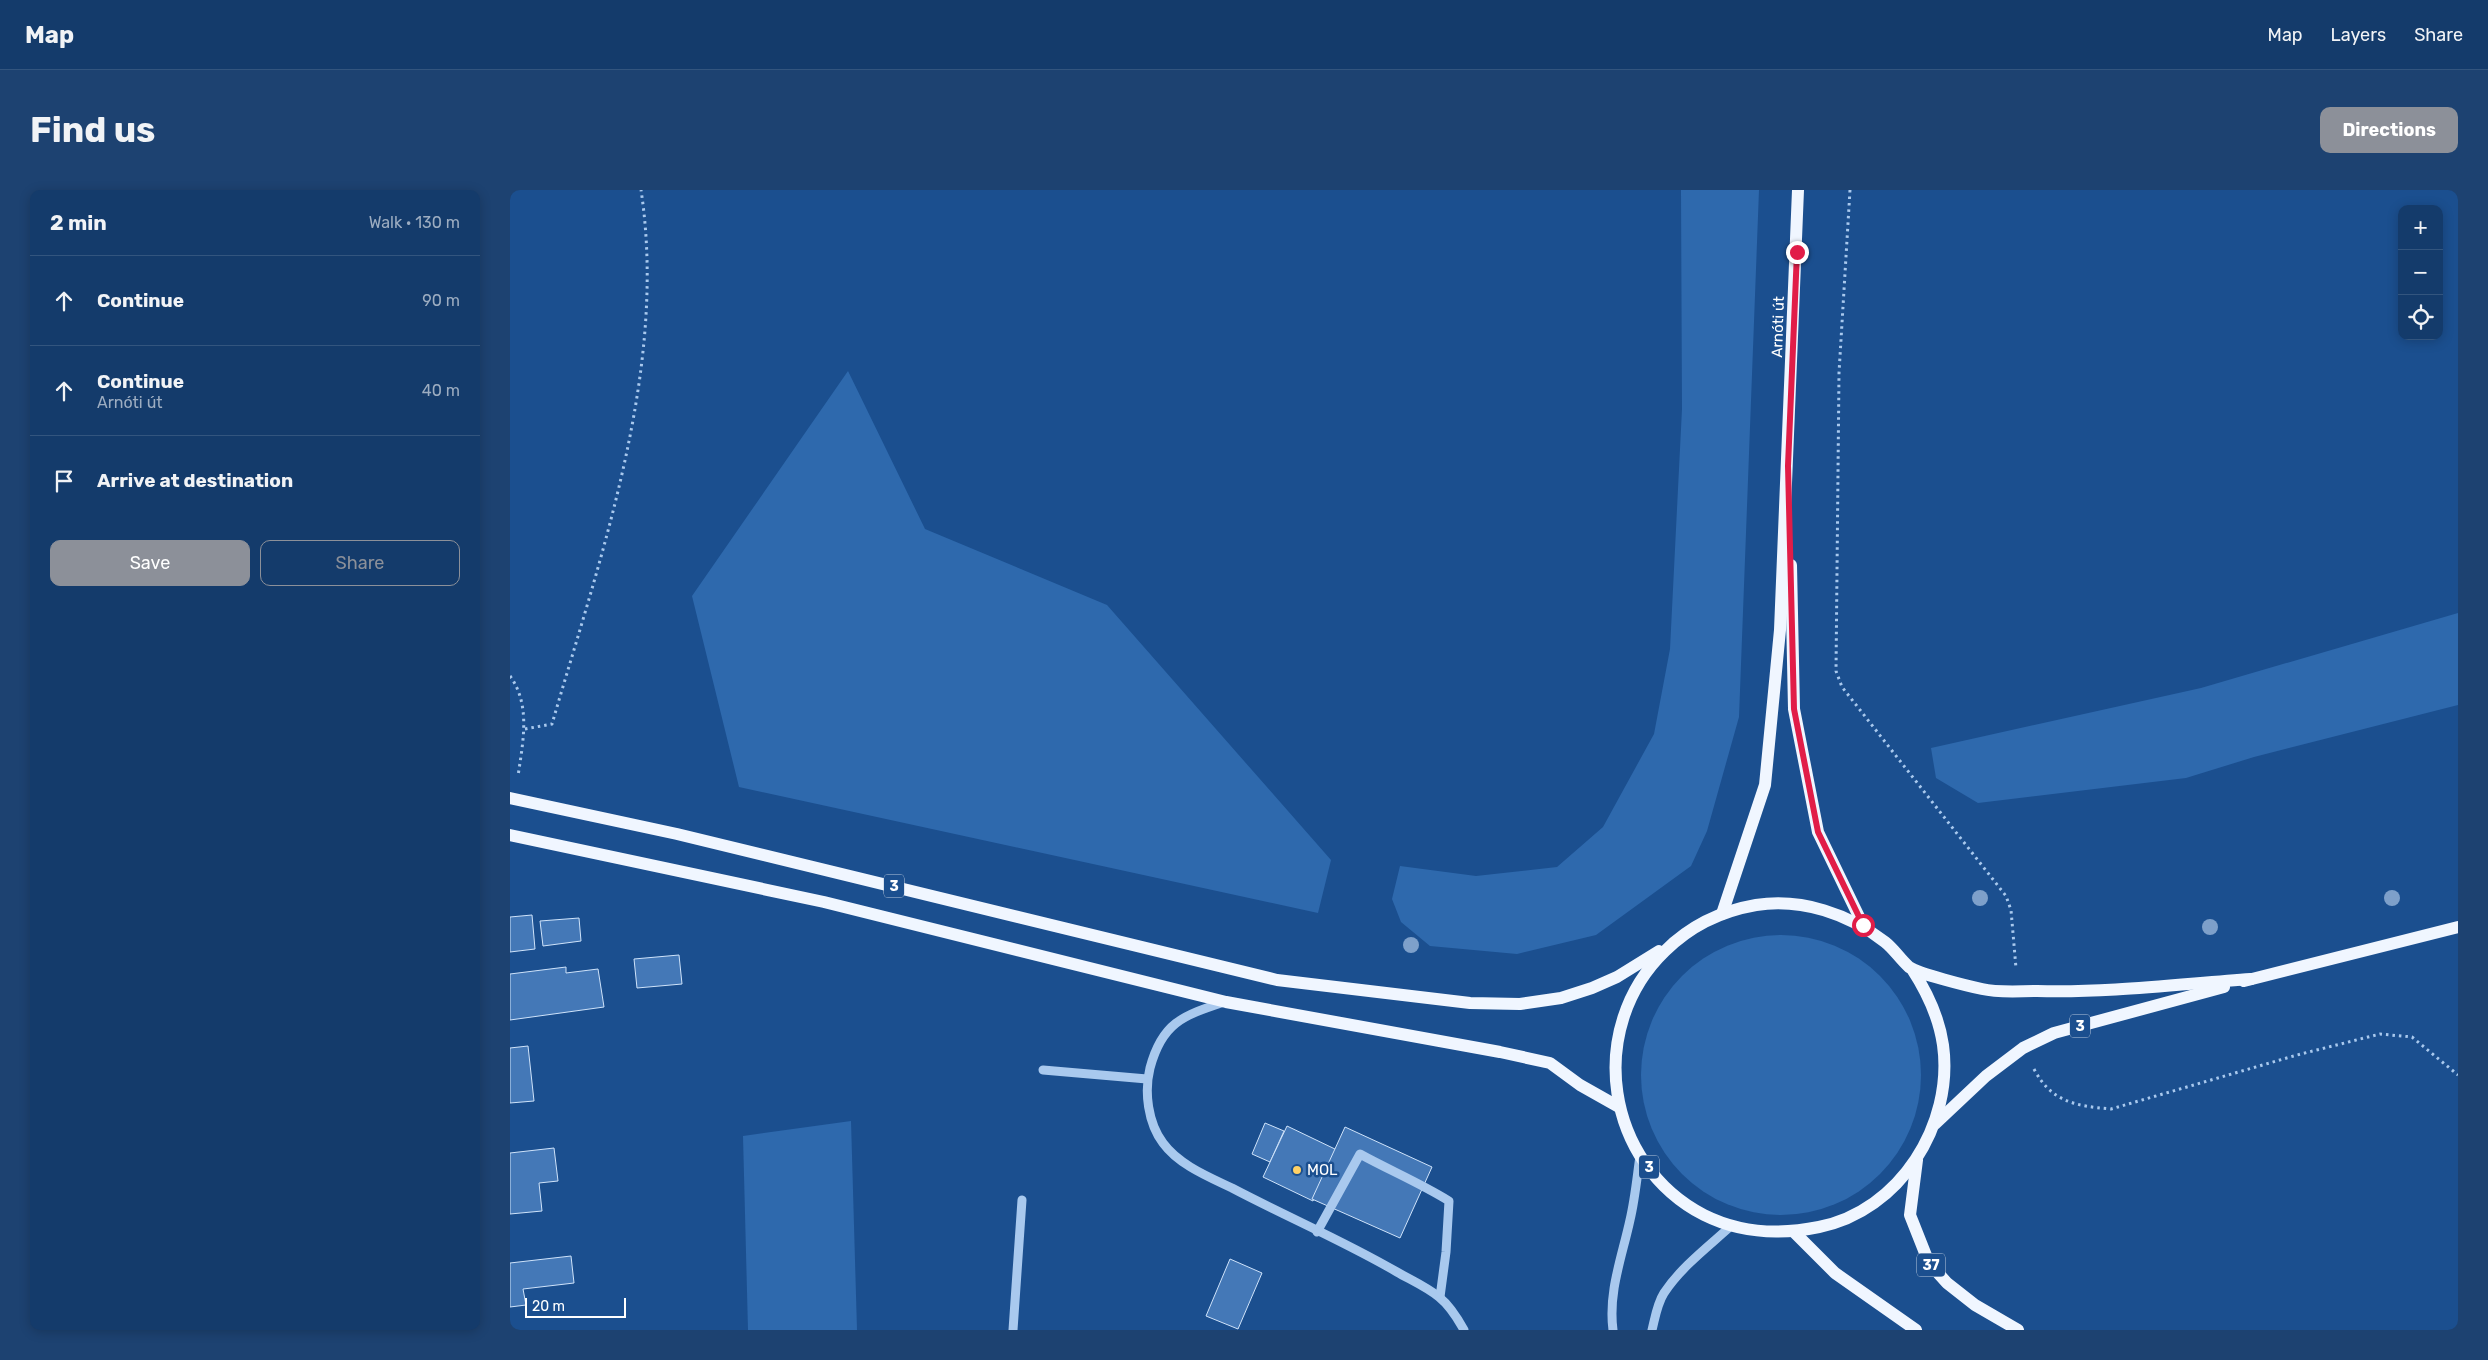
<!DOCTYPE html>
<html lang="en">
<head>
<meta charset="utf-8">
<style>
	:root { --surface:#143b6b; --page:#1d4271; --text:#f1f3f6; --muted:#9dadc1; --line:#33557e; --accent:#8c9099 }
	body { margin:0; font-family:Rubik,sans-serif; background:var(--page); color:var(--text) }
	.controls { position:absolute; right:15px; top:15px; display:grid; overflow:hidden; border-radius:10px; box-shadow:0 2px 12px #0003 }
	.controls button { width:45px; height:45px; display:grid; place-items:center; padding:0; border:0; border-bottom:1px solid var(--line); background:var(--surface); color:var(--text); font:25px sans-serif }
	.scale { position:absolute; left:15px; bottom:12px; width:101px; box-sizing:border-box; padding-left:5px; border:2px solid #fff; border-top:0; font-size:14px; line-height:18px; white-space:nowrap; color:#fff; -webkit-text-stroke:4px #1b4f8f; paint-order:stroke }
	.stop { position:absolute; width:15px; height:15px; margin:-11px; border:4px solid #e11d48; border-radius:50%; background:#fff }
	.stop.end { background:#e11d48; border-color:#fff; box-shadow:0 1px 5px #0008 }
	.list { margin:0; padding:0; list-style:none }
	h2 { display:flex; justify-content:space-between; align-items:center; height:65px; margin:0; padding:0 20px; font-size:21px }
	h2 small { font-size:16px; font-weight:400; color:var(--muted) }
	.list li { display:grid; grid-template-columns:32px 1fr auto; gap:15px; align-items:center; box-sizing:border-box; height:90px; padding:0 20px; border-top:1px solid var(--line) }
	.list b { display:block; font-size:19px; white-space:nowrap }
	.list p { margin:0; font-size:16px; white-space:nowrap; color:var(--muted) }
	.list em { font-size:16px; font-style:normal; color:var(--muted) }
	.actions { display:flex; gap:10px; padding:15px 20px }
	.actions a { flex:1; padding:11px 0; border:1px solid var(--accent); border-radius:10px; text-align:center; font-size:18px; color:var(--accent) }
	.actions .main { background:var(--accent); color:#fff }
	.icon { flex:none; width:28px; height:28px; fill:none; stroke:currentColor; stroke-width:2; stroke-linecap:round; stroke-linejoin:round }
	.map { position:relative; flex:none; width:1948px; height:1140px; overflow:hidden; border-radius:10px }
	header { display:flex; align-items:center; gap:30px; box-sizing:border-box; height:70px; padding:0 25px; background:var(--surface); border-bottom:1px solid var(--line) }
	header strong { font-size:24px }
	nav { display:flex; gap:28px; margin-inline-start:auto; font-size:18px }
	.intro { display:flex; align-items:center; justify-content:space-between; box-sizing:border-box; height:120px; padding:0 30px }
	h1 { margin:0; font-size:35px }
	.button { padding:12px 22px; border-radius:10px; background:var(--accent); color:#fff; font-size:18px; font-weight:700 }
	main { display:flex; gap:30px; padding:0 30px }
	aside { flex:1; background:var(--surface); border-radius:10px; box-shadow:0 2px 12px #0003 }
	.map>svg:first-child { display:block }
	.green { fill:#2e69ad }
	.building { fill:#4478b7; stroke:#cfe3fa }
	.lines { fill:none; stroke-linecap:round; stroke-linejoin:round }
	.path { stroke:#a9c9ee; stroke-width:3; stroke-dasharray:2.5 4; stroke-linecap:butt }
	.minor { stroke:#a9c9ee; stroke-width:9 }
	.major { stroke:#f0f6ff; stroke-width:12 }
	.tree { fill:#7ea0ca }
	.route { stroke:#e11d48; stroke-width:6 }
	.poi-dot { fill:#ffd166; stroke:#1b4f8f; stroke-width:2 }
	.labels { text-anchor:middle; stroke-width:5; stroke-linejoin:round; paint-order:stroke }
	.shield { fill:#1b4f8f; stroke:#bbcadd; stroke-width:1 }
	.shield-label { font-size:14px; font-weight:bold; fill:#fff }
	.street-label { font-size:15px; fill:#fff; stroke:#1b4f8f }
	.poi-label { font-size:15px; fill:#fff; stroke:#1b4f8f; text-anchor:start }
</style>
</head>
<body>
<header>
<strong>Map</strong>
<nav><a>Map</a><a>Layers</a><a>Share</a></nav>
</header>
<div class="intro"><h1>Find us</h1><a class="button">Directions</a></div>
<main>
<aside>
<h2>2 min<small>Walk · 130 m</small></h2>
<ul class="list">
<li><svg class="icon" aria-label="ahead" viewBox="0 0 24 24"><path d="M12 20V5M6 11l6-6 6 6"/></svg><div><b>Continue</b></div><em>90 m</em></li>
<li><svg class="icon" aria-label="ahead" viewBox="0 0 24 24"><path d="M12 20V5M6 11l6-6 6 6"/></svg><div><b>Continue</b><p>Arnóti út</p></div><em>40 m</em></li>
<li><svg class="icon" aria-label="arrive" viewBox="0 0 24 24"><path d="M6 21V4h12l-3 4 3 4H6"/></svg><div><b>Arrive at destination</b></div></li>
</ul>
<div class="actions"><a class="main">Save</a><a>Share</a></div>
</aside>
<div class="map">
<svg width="1948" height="1140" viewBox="0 0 1948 1140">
	<rect width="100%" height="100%" fill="#1b4f8f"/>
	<!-- green -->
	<g class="green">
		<path d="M1171 0H1249L1229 527 1197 641 1181 676 1086 745 1007 764 920 756 891 732 882 709 890 676 966 686 1047 677 1093 637 1144 544 1160 459 1172 219Z"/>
		<path d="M338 181 415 339 597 415 821 670 808 723 229 597 182 406Z"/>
		<path d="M1948 423V515L1744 567 1676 588 1468 613 1426 588 1421 558 1691 498Z"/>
		<circle cx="1271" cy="885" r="140"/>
		<path d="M341 931 347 1140H238L233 946Z"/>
	</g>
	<!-- building -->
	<g class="building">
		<path d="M22 725 25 759 0 762V727Z"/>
		<path d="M69 728 71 751 33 756 30 731Z"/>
		<path d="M169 765 172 794 127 798 124 769Z"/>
		<path d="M56 777V783L88 779 94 817 0 830V784Z"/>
		<path d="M18 856 24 911 0 913V858Z"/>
		<path d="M755 933 774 941 760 972 742 964Z"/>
		<path d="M777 936 827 960 803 1011 753 987Z"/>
		<path d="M835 937 922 977 890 1048 802 1009Z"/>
		<path d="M44 958 48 991 29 993 32 1021 0 1024V963Z"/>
		<path d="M61 1066 64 1093 13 1099 16 1115 0 1117V1073Z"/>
		<path d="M720 1069 752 1083 728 1139 696 1126Z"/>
	</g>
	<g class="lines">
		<!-- path -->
		<g class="path">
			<path d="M1340 0 1329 183 1326 481 1332 497 1496 706 1501 720 1506 778"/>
			<path d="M0 486C21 515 13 552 8 586"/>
			<path d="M15 539 42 534C91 365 158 178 131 0"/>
			<path d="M1524 879C1541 912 1566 916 1601 919L1787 865 1870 844 1902 847 1948 885"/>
		</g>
		<!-- minor -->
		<g class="minor">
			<path d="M714 812C672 826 652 833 640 878 634 902 638 933 653 953 669 975 699 987 722 998 777 1027 834 1051 887 1082 901 1090 917 1097 929 1107 939 1115 948 1129 954 1140"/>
			<path d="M533 880 637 889"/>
			<path d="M807 1042 850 964C879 980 910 993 939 1011L936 1062 930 1107"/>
			<path d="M503 1140 512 1010"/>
			<path d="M1103 1140C1098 1102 1112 1067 1120 1030 1125 1009 1127 987 1130 966"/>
			<path d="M1142 1140C1145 1128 1147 1114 1154 1103 1171 1077 1199 1056 1222 1035"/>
		</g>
		<!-- major -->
		<g class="major">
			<path d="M1281 375 1284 519 1308 642 1353 735"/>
			<path d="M0 608 167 644 767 790 960 813 1010 814 1051 808 1082 798 1107 787 1149 761"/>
			<path d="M0 645 314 712 716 812 990 862 1040 873 1070 895 1109 917"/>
			<path d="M1212 724 1255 595 1270 440 1288 0"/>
			<path d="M1402 779C1417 802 1429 827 1433 855 1444 934 1390 1021 1309 1037 1270 1045 1230 1043 1194 1025 1095 974 1075 838 1155 761 1180 736 1211 721 1246 715 1292 708 1339 724 1375 752 1384 759 1390 769 1399 777 1409 784 1458 796 1472 799 1489 803 1509 801 1527 801 1598 803 1670 794 1741 789"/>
			<path d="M1734 791 1948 737"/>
			<path d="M1425 934 1476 886 1513 858 1544 843 1714 797"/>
			<path d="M1407 970 1400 1025 1419 1073 1437 1093 1465 1115 1508 1140"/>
			<path d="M1284 1042 1325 1083 1406 1140"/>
		</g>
	</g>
	<!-- trees -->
	<g class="tree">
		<circle cx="1470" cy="708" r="8"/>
		<circle cx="1882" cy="708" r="8"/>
		<circle cx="1700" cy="737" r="8"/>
		<circle cx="901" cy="755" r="8"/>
	</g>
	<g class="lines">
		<!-- route -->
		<path class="route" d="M1287 62 1278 276 1284 519 1308 642 1353 735"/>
	</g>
	<!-- markers -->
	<circle class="poi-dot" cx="787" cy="980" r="5"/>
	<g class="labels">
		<!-- shield labels -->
		<g class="shield">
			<rect x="374" y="684.5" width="20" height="23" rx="4"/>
			<rect x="1560" y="824.5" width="20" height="23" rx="4"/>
			<rect x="1129" y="965.5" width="20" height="23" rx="4"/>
			<rect x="1407" y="1063.5" width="28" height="23" rx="4"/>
		</g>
		<g class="shield-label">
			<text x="384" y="701">3</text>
			<text x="1570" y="841">3</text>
			<text x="1139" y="982">3</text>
			<text x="1421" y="1080">37</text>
		</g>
		<!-- street labels -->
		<g class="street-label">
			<text transform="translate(1268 137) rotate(-88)" y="5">Arnóti út</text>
		</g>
		<!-- poi labels -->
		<g class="poi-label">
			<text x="797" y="985">MOL</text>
		</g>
	</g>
</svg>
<div class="controls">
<button>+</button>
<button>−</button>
<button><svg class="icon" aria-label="locate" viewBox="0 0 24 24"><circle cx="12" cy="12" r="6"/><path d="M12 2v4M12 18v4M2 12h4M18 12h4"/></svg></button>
</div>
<div class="scale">20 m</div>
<div class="stop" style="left:1353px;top:735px"></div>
<div class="stop end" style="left:1287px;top:62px"></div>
</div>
</main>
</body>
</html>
